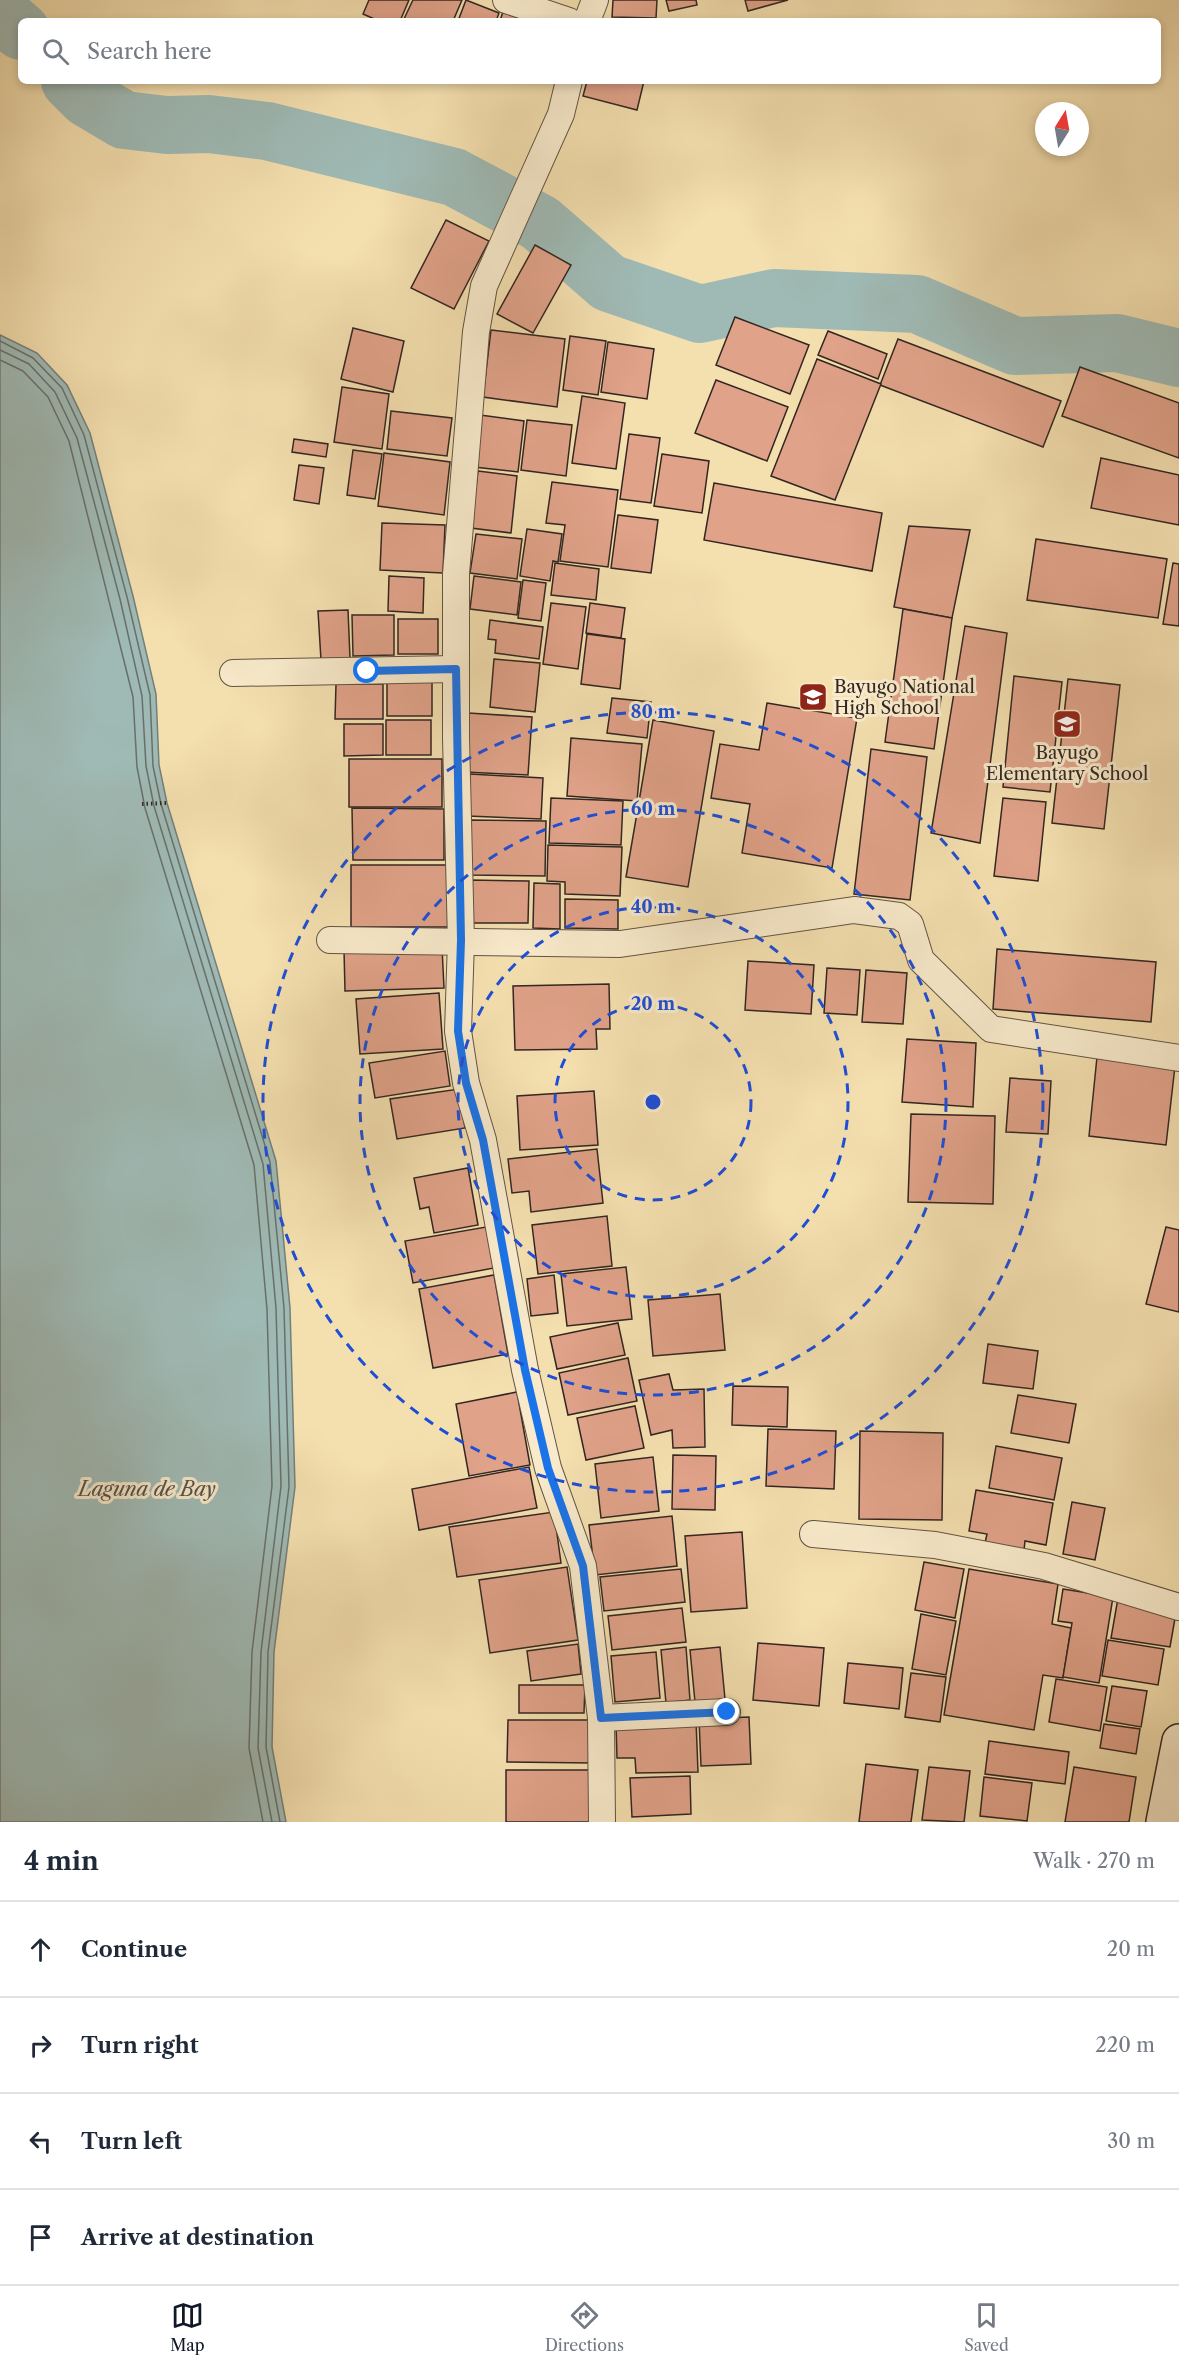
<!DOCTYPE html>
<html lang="en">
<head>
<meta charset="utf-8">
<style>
	:root { --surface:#fff; --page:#f6f6f7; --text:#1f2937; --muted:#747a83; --line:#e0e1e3; --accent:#111827 }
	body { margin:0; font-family:"Libre Caslon Text",serif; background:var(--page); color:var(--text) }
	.compass { position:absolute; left:1035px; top:102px; width:54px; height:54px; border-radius:50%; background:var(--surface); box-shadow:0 3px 9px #0003; rotate:11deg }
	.stop { position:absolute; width:18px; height:18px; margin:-14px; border:4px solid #1a73e8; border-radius:50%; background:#fff }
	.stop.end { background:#1a73e8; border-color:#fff; box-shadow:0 2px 6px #0008 }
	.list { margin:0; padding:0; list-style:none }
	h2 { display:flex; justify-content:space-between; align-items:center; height:78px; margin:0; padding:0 24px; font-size:26px }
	h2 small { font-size:20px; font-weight:400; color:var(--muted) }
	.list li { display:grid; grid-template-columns:39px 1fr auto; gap:18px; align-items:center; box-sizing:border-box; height:96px; padding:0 24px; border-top:2px solid var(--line) }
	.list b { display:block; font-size:22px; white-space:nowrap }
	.list em { font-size:20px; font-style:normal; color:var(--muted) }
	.icon { flex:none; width:33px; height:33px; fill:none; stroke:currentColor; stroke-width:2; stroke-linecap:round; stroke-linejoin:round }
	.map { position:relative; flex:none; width:1179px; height:1822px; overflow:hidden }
	.search { position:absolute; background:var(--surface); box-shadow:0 3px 9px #0003; left:18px; right:18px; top:18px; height:66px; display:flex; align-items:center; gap:15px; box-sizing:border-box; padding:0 21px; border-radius:9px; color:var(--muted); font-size:22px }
	.sheet { height:462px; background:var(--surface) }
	nav { display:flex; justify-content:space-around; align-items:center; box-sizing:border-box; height:84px; border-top:2px solid var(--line); background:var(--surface); font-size:16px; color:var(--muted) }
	nav a { display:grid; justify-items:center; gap:3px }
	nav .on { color:var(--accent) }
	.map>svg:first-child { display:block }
	.water { fill:#9fbab5; stroke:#737f7a; stroke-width:1.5 }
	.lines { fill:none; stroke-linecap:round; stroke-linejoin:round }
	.shore { stroke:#68706b; stroke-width:1.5 }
	.river { stroke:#9fbab5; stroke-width:58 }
	.building { fill:#e0a289; stroke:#322621; stroke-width:1.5 }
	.minor-casing { stroke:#625444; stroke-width:28 }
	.secondary-casing { stroke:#322621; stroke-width:36 }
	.path { stroke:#322621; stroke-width:4; stroke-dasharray:1.5 3; stroke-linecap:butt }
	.minor { stroke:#f8eacb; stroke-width:26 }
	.secondary { stroke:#f8eacb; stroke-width:33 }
	.route { stroke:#1a73e8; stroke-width:8 }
	.ring { fill:none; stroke:#1d4ed8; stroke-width:3; stroke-dasharray:10 8 }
	.labels { text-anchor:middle; stroke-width:6; stroke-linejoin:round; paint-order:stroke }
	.poi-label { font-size:18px; fill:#322621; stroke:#f8eacb; text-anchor:start }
	.water-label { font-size:20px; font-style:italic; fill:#53524d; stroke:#f8eacb }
	.centre { fill:#1d4ed8; stroke:#f8eacb; stroke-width:3 }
	.ring-label { font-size:18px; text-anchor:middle; font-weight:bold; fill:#1d4ed8; stroke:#f8eacb; stroke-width:6; stroke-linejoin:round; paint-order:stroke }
</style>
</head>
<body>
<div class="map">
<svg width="1179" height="1822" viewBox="0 0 1179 1822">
	<rect width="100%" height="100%" fill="#f4dfaf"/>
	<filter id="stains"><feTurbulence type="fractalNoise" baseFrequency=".00333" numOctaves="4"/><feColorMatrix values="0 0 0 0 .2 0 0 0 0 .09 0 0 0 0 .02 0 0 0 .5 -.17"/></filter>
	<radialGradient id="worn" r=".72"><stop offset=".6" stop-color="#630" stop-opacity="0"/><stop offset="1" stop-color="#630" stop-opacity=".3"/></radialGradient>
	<!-- water -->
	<path class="water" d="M0 335 37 353 67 385 90 433 133 596 156 694 159 765 167 803 276 1161 290 1308 295 1487 274 1652 272 1747 286 1822H0Z"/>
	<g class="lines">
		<!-- shore -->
		<g class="shore">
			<path d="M0 341 33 358 62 388 84 435 127 597 150 695 153 766 161 804 270 1162 284 1308 289 1487 268 1652 266 1747 280 1822"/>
			<path d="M0 350 29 364 55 392 77 438 120 599 142 696 146 766 154 806 263 1164 276 1308 281 1486 261 1652 258 1748 272 1822"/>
			<path d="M0 360 23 371 48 397 69 441 133 697 137 767 145 808 254 1165 267 1309 272 1486 252 1652 249 1748 263 1822"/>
		</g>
		<!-- river -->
		<g class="river">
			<path d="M0 13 21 31"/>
			<path d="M70 81 87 98 124 120 167 125 209 124 267 131 454 177 540 223 609 283 700 314 774 298 917 304 1015 346 1117 343 1179 358"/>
		</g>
	</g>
	<!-- building -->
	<g class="building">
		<path d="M369 0H409L400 21H379L363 14Z"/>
		<path d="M413 0H462L453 21H403Z"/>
		<path d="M466 0 499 13 496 21H458Z"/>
		<path d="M613 0H657L656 18 612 17Z"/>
		<path d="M666 0H696L697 5 669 11Z"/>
		<path d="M745 0H788L748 11Z"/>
		<path d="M505 5 531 21H500Z"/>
		<path d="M587 81H644L637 110 583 96Z"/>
		<path d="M446 220 489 241 454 309 411 288Z"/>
		<path d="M535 245 571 265 533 333 497 314Z"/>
		<path d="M735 317 809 345 790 394 716 365Z"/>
		<path d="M353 328 404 341 393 392 341 379Z"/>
		<path d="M491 330 565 339 557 407 483 397Z"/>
		<path d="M828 331 887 354 878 379 818 355Z"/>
		<path d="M570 336 606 341 598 395 563 390Z"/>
		<path d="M898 339 1061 401 1043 447 880 385Z"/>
		<path d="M608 342 654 349 647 399 601 392Z"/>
		<path d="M817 359 881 384 835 500 771 476Z"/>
		<path d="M1080 367 1179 403V458L1062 416Z"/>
		<path d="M716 380 788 407 767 461 695 433Z"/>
		<path d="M342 387 389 394 382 449 334 442Z"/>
		<path d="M582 396 625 403 616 469 572 463Z"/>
		<path d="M391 411 452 418 447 456 387 449Z"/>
		<path d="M480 415 524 421 518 472 474 467Z"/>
		<path d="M527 420 572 425 566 476 521 470Z"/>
		<path d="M629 434 660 438 651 503 620 499Z"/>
		<path d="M294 439 328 444 326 457 292 452Z"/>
		<path d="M353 450 382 454 375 499 347 495Z"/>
		<path d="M384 453 450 462 444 515 378 506Z"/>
		<path d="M662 454 709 461 702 513 654 506Z"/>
		<path d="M1101 458 1179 475V525L1091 508Z"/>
		<path d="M299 465 324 468 319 504 294 500Z"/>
		<path d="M478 471 517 476 511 533 471 528Z"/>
		<path d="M552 482 618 490 608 567 560 561 565 525 546 523Z"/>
		<path d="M714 483 882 513 872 571 704 540Z"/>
		<path d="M618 515 658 520 651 573 611 568Z"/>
		<path d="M382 523 445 525 443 573 380 570Z"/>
		<path d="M909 526 970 530 952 618 894 607Z"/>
		<path d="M527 529 562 534 558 562 553 561 550 581 520 576Z"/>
		<path d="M476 534 522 539 517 579 470 573Z"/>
		<path d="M1036 539 1167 559 1158 618 1027 600Z"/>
		<path d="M555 563 599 569 596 600 551 595Z"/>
		<path d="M1173 563 1179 564V626L1163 624Z"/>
		<path d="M389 576 424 578 423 613 388 611Z"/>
		<path d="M474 576 521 582 517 615 470 609Z"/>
		<path d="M523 580 546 583 541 621 518 618Z"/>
		<path d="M551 603 586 607 578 669 543 664Z"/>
		<path d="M590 603 625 608 621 638 586 633Z"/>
		<path d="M903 609 952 618 934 749 885 742Z"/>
		<path d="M348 610 350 658 321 660 318 611Z"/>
		<path d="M352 615H394V655L353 656Z"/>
		<rect x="398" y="619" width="40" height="35"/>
		<path d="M490 620 543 627 539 659 495 653 496 640 488 639Z"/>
		<path d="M965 626 1007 633 980 843 931 833Z"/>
		<path d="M587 634 625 639 620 689 581 684Z"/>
		<path d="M494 659 540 663 535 712 490 707Z"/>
		<path d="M1014 676 1062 682 1050 792 1003 787Z"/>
		<rect x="387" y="677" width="45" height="39"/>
		<path d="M1068 679 1120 685 1104 829 1052 823Z"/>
		<path d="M336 684H383V719H335Z"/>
		<path d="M612 698 651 702 647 738 607 733Z"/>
		<path d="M767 703 857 718 832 868 742 853 750 804 711 798 720 744 759 750Z"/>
		<path d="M468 713 532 717 528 775 465 772Z"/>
		<rect x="386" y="720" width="45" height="35"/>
		<path d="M653 720 714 731 688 887 626 877Z"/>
		<path d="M344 724H383V755L344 756Z"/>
		<path d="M571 738 642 744 637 801 567 796Z"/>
		<path d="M871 749 927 757 910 900 854 894Z"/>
		<rect x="349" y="759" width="93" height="48"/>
		<path d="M470 774 543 778 541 819 468 816Z"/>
		<path d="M551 798 623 801 621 845 549 843Z"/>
		<path d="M1003 798 1046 802 1038 881 994 876Z"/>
		<path d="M352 808 444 809V860H353Z"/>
		<path d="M468 820 546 821 545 876 468 875Z"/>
		<path d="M548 845 622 847 620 896 565 894V882L547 881Z"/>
		<rect x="351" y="865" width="98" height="62"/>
		<path d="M470 880 529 881 528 923H470Z"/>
		<path d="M534 883 560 884V929L533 928Z"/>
		<path d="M565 899 618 900V929L565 928Z"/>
		<path d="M442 947 444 988 345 991 344 950Z"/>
		<path d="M997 949 1156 962 1151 1022 993 1009Z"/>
		<path d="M748 961 814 965 811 1014 745 1010Z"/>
		<path d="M827 968 860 970 857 1015 824 1013Z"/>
		<path d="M866 970 907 973 903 1024 862 1022Z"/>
		<path d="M609 984 610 1029H596L597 1049 515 1050 513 986Z"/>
		<path d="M439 993 443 1049 360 1054 356 999Z"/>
		<path d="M907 1039 976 1043 973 1107 902 1102Z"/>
		<path d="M445 1051 450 1086 375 1098 369 1063Z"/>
		<path d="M1097 1057 1175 1066 1166 1145 1089 1136Z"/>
		<path d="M1010 1078 1051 1081 1048 1134 1006 1132Z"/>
		<path d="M459 1089 465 1128 397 1139 390 1099Z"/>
		<path d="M594 1091 598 1145 520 1150 517 1096Z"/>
		<path d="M911 1114 995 1116 993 1204 908 1202Z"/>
		<path d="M597 1149 603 1203 531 1212 529 1191 512 1193 508 1159Z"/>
		<path d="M468 1168 478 1225 434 1233 429 1207 420 1209 414 1178Z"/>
		<path d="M607 1216 612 1266 538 1274 532 1225Z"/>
		<path d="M486 1227 494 1268 413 1283 405 1241Z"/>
		<path d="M1166 1227 1179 1230V1312L1146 1304Z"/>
		<path d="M626 1267 632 1319 567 1326 561 1274Z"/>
		<path d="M494 1275 508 1354 433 1368 419 1289Z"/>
		<path d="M554 1275 558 1313 531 1316 527 1279Z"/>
		<path d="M720 1294 725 1350 653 1356 648 1300Z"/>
		<path d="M618 1323 625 1355 557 1369 550 1337Z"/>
		<path d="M988 1344 1038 1351 1033 1389 983 1383Z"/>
		<path d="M628 1358 637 1401 568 1415 559 1373Z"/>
		<path d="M669 1374 673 1390 704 1389 705 1447 673 1448 672 1430 651 1435 639 1380Z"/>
		<path d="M733 1386 788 1387 787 1427 732 1425Z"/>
		<path d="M517 1392 530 1465 469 1476 456 1404Z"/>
		<path d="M1018 1395 1076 1404 1069 1443 1011 1433Z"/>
		<path d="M635 1406 644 1448 586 1460 577 1418Z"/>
		<path d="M768 1429 836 1431 834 1489 766 1486Z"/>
		<path d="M860 1431 943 1433 942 1520 859 1519Z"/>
		<path d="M996 1446 1062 1458 1054 1500 989 1488Z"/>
		<path d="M673 1455 716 1456 715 1510 672 1509Z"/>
		<path d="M653 1457 659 1511 601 1518 595 1464Z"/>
		<path d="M529 1467 537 1508 419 1530 412 1489Z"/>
		<path d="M976 1490 1053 1503 1046 1545 1025 1541 1024 1550 985 1543 987 1534 969 1531Z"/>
		<path d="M1072 1502 1105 1508 1095 1560 1063 1554Z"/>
		<path d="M554 1512 561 1563 457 1577 449 1527Z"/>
		<path d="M672 1516 677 1566 595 1575 589 1525Z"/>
		<path d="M742 1532 747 1608 691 1612 685 1536Z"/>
		<path d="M924 1562 964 1569 955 1618 915 1610Z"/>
		<path d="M567 1567 578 1640 490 1653 479 1580Z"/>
		<path d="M681 1569 685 1602 604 1611 600 1577Z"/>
		<path d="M969 1569 1058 1584 1052 1624 1071 1628 1063 1678 1043 1675 1034 1730 944 1715Z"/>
		<path d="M1063 1589 1113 1597 1099 1683 1063 1677 1072 1623 1058 1621Z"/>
		<path d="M1118 1598 1177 1607 1170 1647 1111 1638Z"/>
		<path d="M682 1608 686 1642 612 1650 608 1616Z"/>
		<path d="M921 1614 956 1621 946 1675 912 1669Z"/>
		<path d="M1108 1640 1164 1649 1158 1685 1102 1676Z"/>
		<path d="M758 1643 824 1648 819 1706 753 1700Z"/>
		<path d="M578 1644 581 1674 531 1681 527 1651Z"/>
		<path d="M686 1647 690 1700 666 1703 661 1650Z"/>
		<path d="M720 1647 725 1699 695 1702 690 1650Z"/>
		<path d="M656 1652 660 1698 615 1702 611 1656Z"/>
		<path d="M848 1663 903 1668 899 1709 844 1703Z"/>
		<path d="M911 1673 946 1677 940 1722 905 1717Z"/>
		<path d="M1056 1679 1107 1687 1100 1731 1049 1722Z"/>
		<path d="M519 1685H585L584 1713H519Z"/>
		<path d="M1112 1686 1147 1691 1141 1727 1106 1721Z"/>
		<path d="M749 1717 751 1764 701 1766 699 1719Z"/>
		<path d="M508 1720H592V1763L507 1762Z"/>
		<path d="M696 1721 698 1772 636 1773 635 1758H617L616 1724Z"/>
		<path d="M1104 1724 1140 1729 1136 1754 1100 1748Z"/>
		<path d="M989 1741 1069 1752 1065 1784 985 1774Z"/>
		<path d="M866 1764 918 1770 911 1822H859Z"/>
		<path d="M929 1767 970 1771 964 1822 922 1820Z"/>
		<path d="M1074 1767 1136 1777 1129 1822H1065Z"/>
		<rect x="506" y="1770" width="85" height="52"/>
		<path d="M690 1776 691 1814 632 1817 630 1778Z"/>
		<path d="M984 1777 1032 1783 1027 1821 980 1816Z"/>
	</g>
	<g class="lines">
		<!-- minor casing -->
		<g class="minor-casing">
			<g id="minor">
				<path d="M506 0 569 21"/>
				<path d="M587 21 595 0"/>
				<path d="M569 81 561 114 484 286 476 332 456 574V738L461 941 458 1031 466 1083 483 1140 525 1370 548 1468 583 1566 601 1718 602 1822"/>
				<path d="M233 673 456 669"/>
				<path d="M330 940 620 944 854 910 899 916 910 924 921 960 991 1029 1179 1058"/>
				<path d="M813 1534 935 1545 1044 1566 1179 1607"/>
				<path d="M601 1718 727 1712"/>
			</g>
		</g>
		<!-- secondary casing -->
		<g class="secondary-casing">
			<path id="secondary" d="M1163 1822 1179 1741"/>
		</g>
		<!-- path -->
		<path class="path" d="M142 804 167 803"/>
		<!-- minor -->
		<use href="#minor" class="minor"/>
		<!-- secondary -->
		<use href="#secondary" class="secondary"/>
	</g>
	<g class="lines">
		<!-- route -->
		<path class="route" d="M367 671 456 669 461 940 458 1031 466 1083 483 1140 525 1370 548 1468 583 1566 601 1718 727 1712"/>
	</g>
	<!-- distance rings -->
	<g class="ring">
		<circle cx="653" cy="1102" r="98"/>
		<circle cx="653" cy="1102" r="195"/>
		<circle cx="653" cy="1102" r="293"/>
		<circle cx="653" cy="1102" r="390"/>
	</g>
	<!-- icons -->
	<defs>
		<g id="school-square" transform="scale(1.5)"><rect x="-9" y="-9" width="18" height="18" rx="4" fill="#8f2418" stroke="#f8eacb"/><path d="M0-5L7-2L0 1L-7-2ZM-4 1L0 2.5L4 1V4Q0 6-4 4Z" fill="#fff"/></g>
	</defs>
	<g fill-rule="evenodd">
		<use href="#school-square" x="813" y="697"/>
		<use href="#school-square" x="1067" y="724"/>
	</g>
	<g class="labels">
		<!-- poi labels -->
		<g class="poi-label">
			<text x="834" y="693">Bayugo National<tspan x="834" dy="21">High School</tspan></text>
			<text x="1067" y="759" text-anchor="middle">Bayugo<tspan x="1067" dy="21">Elementary School</tspan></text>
		</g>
		<!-- water labels -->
		<g class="water-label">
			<text x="147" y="1496">Laguna de Bay</text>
		</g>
	</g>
	<circle cx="653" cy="1102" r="9" class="centre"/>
	<g class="ring-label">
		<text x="653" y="718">80 m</text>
		<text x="653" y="815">60 m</text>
		<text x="653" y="913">40 m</text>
		<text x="653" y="1010">20 m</text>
	</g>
	<rect width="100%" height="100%" filter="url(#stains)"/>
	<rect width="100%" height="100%" fill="url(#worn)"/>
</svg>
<svg class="compass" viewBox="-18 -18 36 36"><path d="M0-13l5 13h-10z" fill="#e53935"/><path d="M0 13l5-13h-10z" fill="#747a83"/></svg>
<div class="stop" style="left:367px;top:671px"></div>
<div class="stop end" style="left:727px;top:1712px"></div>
<div class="search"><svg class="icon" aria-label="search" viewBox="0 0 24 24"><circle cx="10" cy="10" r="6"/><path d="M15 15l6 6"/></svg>Search here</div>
</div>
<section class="sheet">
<h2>4 min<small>Walk · 270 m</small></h2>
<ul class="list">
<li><svg class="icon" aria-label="ahead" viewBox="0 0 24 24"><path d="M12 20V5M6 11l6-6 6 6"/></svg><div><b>Continue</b></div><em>20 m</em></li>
<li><svg class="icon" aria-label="right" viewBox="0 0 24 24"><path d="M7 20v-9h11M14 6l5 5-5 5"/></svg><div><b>Turn right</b></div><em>220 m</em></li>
<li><svg class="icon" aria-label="left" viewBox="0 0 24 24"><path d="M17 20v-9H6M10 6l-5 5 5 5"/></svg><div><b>Turn left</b></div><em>30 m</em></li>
<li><svg class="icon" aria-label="arrive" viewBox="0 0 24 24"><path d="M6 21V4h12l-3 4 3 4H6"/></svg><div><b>Arrive at destination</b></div></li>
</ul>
</section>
<nav>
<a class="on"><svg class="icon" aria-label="map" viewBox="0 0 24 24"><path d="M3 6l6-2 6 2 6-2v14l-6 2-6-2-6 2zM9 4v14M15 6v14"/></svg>Map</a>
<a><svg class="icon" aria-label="directions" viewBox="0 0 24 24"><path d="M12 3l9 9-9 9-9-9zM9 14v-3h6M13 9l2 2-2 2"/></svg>Directions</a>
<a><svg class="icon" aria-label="saved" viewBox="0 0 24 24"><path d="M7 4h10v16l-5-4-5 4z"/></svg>Saved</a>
</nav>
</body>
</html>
